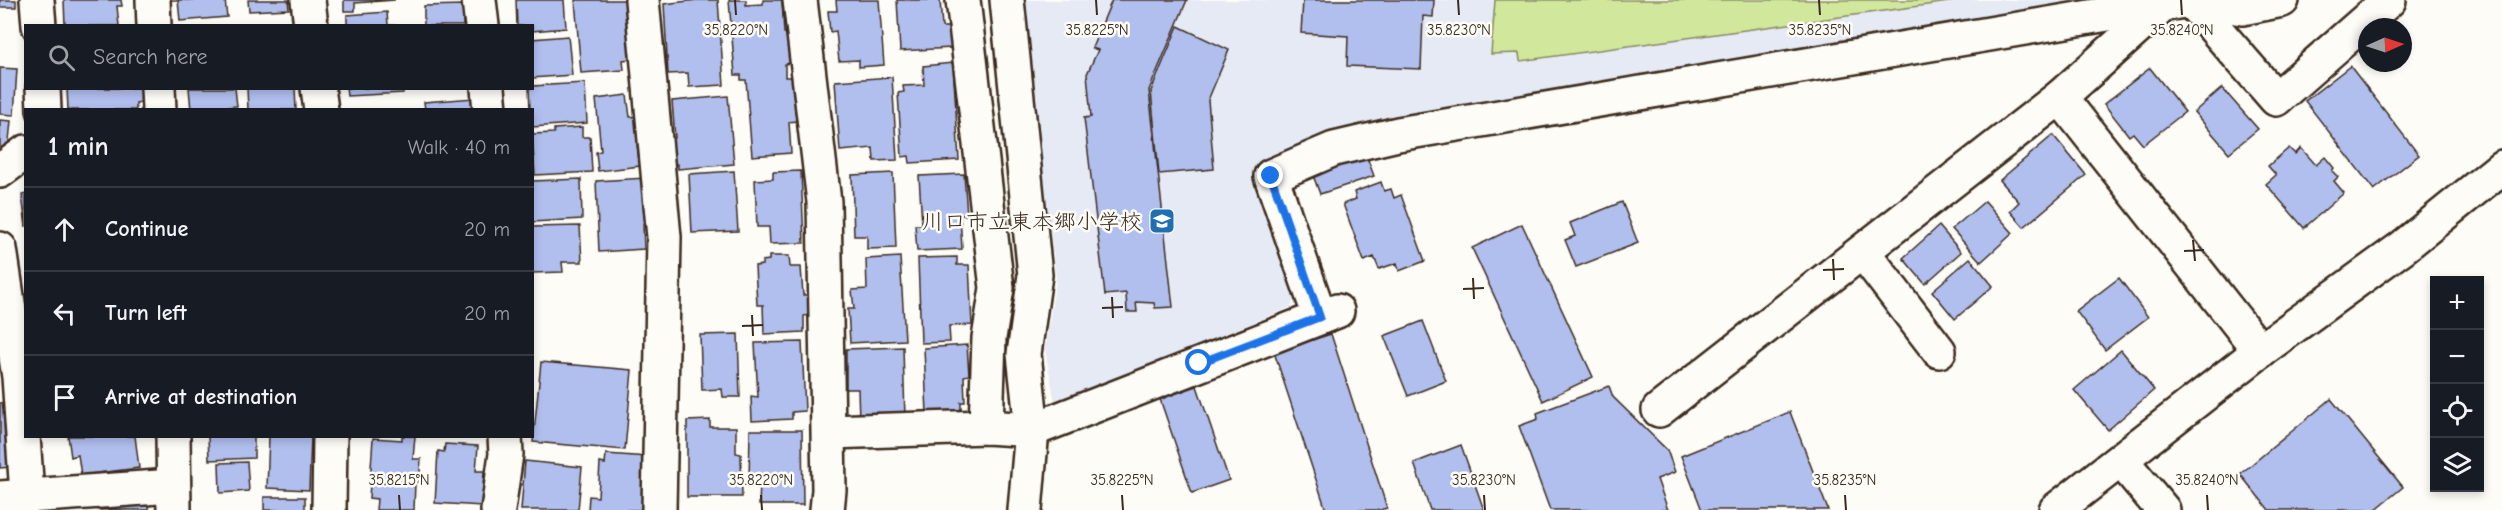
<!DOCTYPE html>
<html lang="en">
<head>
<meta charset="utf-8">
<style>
	:root { --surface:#171b24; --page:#20242c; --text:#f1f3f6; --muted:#9ea1a6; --line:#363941 }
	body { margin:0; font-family:"Comic Neue","Klee One",sans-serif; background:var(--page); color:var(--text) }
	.controls { position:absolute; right:18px; bottom:18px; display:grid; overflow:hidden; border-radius:0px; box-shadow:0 3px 9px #0003 }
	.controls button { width:54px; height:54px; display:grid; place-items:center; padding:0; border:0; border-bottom:2px solid var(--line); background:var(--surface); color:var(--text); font:30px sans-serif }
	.compass { position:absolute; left:2358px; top:18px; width:54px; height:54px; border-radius:50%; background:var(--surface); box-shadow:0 3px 9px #0003; rotate:87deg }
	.stop { position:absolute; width:18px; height:18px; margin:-14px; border:4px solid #1a73e8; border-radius:50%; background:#fff }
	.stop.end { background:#1a73e8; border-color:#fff; box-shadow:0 2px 6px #0008 }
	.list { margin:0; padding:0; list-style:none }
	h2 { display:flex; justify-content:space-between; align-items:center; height:78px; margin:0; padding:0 24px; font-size:26px }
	h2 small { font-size:20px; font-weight:400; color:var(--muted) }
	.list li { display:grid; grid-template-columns:39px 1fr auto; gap:18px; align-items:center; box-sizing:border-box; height:84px; padding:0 24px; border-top:2px solid var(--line) }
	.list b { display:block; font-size:22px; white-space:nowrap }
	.list em { font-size:20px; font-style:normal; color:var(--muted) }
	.icon { flex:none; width:33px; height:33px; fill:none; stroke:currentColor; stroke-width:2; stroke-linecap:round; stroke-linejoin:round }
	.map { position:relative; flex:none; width:2502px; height:510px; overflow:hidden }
	.search { position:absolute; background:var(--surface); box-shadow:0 3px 9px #0003; left:24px; top:24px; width:510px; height:66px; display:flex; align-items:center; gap:15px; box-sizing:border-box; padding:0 21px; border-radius:0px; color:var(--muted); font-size:22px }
	.panel { position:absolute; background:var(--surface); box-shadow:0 3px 9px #0003; left:24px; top:108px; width:510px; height:330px; border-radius:0px }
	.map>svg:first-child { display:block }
	.built { fill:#e6eaf5 }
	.green { fill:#d0e79c; stroke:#86885d; stroke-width:1.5 }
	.building { fill:#b1bfef; stroke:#3b2a1e; stroke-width:1.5 }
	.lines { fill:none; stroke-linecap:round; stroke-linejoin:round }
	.minor-casing { stroke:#3b2a1e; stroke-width:38 }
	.minor { stroke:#fdfcf7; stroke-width:33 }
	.route { stroke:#1a73e8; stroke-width:8 }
	.ticks { fill:none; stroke:#3b2a1e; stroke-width:2 }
	.labels { text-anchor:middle; stroke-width:5; stroke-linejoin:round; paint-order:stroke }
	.poi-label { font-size:22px; fill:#3b2a1e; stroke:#fdfcf7; text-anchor:end }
	.ticks-label { font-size:15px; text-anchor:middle; fill:#3b2a1e; stroke:#fdfcf7; stroke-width:5; stroke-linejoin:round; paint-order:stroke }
</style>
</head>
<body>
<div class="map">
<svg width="2502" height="510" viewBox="0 0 2502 510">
	<rect width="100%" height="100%" fill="#fdfcf7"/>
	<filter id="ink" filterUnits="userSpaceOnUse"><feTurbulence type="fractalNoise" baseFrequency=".0167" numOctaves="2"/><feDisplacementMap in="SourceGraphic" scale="12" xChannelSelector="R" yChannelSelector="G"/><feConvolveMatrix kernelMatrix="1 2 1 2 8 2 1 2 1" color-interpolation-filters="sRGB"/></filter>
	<g filter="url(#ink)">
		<!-- built -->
		<path class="built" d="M1023 0H2078L1433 115 1355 124 1280 153 1258 163 1296 293 1291 307 1055 403 1045 349 1056 279Z"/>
		<!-- green -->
		<path class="green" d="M1495 0H1963L1520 61 1519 53 1491 54Z"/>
		<!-- building -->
		<g class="building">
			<rect x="0" y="0" width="16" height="7"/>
			<path d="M64 0H121L122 6H117L119 26H65Z"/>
			<path d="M171 0H225L227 17 180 21 178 0Z"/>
			<path d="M248 0H288L289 9 249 11Z"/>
			<path d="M344 0H395L355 3V11H344Z"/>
			<path d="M516 0H564L566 28 532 31V26H517Z"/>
			<path d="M575 0H625L630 59 623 60 624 70 581 73Z"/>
			<path d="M697 0H718L724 85 689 87 688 73 668 74 664 4Z"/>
			<path d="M729 0H746V5L763 4V0H782L784 33H789L790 63 785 64V77H793L796 121 789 122 791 153 752 156 746 80H741V75H735Z"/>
			<path d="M836 0H879L884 65 859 67V60L839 61 836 31 830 32 828 11H837Z"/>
			<path d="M897 0H940L942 27H949L951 48 900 51Z"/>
			<path d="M1112 0H1187L1149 90 1173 307 1155 308 1154 303 1136 302 1137 312H1127L1126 293 1105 295 1084 118 1091 117 1087 74 1098 50 1092 48Z"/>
			<path d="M1303 0H1434L1433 17 1423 16 1421 69 1347 66 1348 36 1301 33Z"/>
			<path d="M463 5V26H424V6Z"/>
			<path d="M387 12 388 25 399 26H347V15Z"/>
			<path d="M1178 26 1229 50 1208 100 1214 169 1159 174 1151 91Z"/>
			<path d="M568 36 572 75 532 78V39Z"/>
			<path d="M953 63 959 160 910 163 909 156 902 157 898 93 904 92 903 86 924 85 923 66Z"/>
			<path d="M2350 66 2419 155 2374 190 2305 101Z"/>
			<path d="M0 68 17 69 14 115 0 114Z"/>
			<path d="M2150 68 2185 112 2143 145 2133 133 2129 136 2104 104Z"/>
			<path d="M892 77 897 160 874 161 873 148 840 151 835 81Z"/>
			<path d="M585 83 587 123 532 127V110H530L529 88H532V86Z"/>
			<path d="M67 88H143V102L136 103V110H68Z"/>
			<path d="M189 88H235L237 106 229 107 230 110H191Z"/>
			<path d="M247 88H295L296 110H248Z"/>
			<path d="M346 88H403V93L347 96Z"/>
			<path d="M2222 88 2258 129 2229 153 2194 112Z"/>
			<path d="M627 95 630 117 640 116 643 143 637 144 640 166 598 171 596 152 601 151 596 99Z"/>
			<path d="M728 96 734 164 678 169V164L671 165 669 138H675L672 101Z"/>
			<path d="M474 98 475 110H425L424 102Z"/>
			<path d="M0 120 11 121 7 160 0 159Z"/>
			<path d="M582 127V137H590L592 172 535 175 532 134 554 133V129Z"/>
			<path d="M2053 135 2086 175 2024 227 2010 211 2019 202 2000 180Z"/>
			<path d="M2289 148 2295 154 2301 148 2316 165 2325 157 2334 168 2332 171 2338 177 2334 181 2344 193 2304 228 2266 184 2276 175 2268 166Z"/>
			<path d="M1365 152 1374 176 1320 194 1311 170Z"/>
			<path d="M734 171 738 231 692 233 689 174Z"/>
			<path d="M801 171 804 243 770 244 769 227H757L755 180 773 179V172Z"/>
			<path d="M893 173 896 248 867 249V236H854L852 175Z"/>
			<path d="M964 174 967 215H960L962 249 917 251 915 225H922L919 176Z"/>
			<path d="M646 178 649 222 643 223 644 249 599 252 596 181Z"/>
			<path d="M581 179 582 219 532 222V181Z"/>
			<path d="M1381 182 1384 191 1391 189 1394 198 1401 195 1425 261 1399 271 1397 263 1379 269 1374 257 1364 261 1343 204 1356 199 1354 192Z"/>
			<path d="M26 194V227L22 195Z"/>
			<path d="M1985 201 2013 233 1981 262 1952 229Z"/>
			<path d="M1622 202 1638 243 1576 267 1565 240 1575 236 1570 223Z"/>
			<path d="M1522 224 1593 377 1543 401 1472 248Z"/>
			<path d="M580 226 582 262H562L563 272 532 273V227Z"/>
			<path d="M1939 226 1961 252 1925 284 1903 258Z"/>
			<path d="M769 256H789L790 267H801L803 295H808L809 315 804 316V332L764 334 763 305H757L755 266 762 265V261L769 260Z"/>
			<path d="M900 257 905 340 850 343 848 309H854L852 290 867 289 866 259Z"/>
			<path d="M957 257V265H969L972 325 949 326 950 342 921 343 918 258Z"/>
			<path d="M1970 258 1993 286 1955 319 1932 291Z"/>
			<path d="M2119 278 2148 317 2105 350 2076 311Z"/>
			<path d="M1423 321 1446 381 1408 396 1384 336Z"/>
			<path d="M738 334 740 397H723L722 389 702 390 700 335Z"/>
			<path d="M1331 334 1387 508 1380 510H1326L1274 352Z"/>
			<path d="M802 342 805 411 792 412V419L752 421 751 396 758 397 755 343Z"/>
			<path d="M967 345 969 375 964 376 965 402H961V412L927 414 924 348Z"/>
			<path d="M903 347 905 419 859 420 858 389H846V349Z"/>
			<path d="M2121 350 2154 390 2108 430 2074 390Z"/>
			<path d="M541 362 632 370 625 450 533 442Z"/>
			<path d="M1197 386 1229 480 1192 493 1160 399Z"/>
			<path d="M1609 386 1613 397 1667 450 1675 472 1657 479 1668 510H1550L1519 426 1538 419 1537 413Z"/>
			<path d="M2331 399 2403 487 2375 510H2269L2240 474Z"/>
			<path d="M5 402 11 467 0 468V403Z"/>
			<path d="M1790 412 1828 510H1702L1681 456Z"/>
			<path d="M710 420V427H736V453L741 454 742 497H687V421Z"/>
			<path d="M750 430H802L803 505H759L760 483H749Z"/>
			<path d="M68 436H135L139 468 81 475 78 455 71 457Z"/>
			<path d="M208 436H254V458L209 460Z"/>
			<path d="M269 436H311L309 490 267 488Z"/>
			<path d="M402 436H415L413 459H421L419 482H415L414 510H376L377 499 369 498 373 438 402 440Z"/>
			<path d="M445 444 478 446 476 471H484L482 506 435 503 438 451 444 452Z"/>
			<path d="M1461 445 1484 510H1430L1414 463Z"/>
			<path d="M606 454 648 457 644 510H588L589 496 598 497 600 463 605 464Z"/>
			<path d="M525 461 582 467 578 510H521Z"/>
			<path d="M247 462 249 491 220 493 219 463Z"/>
			<path d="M142 497 143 506 148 505 149 510H98L97 503Z"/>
			<rect x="264" y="497" width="41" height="13"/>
		</g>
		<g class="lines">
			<!-- minor casing -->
			<g class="minor-casing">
				<g id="minor">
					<path d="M37 0 39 26"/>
					<path d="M153 0 154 26"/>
					<path d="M308 0 311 26"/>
					<path d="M479 0 482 26"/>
					<path d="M642 0 664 237 659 510"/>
					<path d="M800 0 824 202 829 490 827 510"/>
					<path d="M963 0 997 288 989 338 986 427"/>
					<path d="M1007 0 1035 275 1024 354 1032 430 1025 510"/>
					<path d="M2190 0 2276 99 2389 0"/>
					<path d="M43 88 44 110"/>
					<path d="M158 88 159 110"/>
					<path d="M318 88 321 110"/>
					<path d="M488 88 490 110"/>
					<path d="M2060 97 2260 351"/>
					<path d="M0 171 26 152"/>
					<path d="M0 249 19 377 27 495"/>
					<path d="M1863 252 1939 351"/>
					<path d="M1320 317 1271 176 1334 149 1398 134 2190 0 2242 8 2282 0"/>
					<path d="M1659 410 2060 97 2163 5"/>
					<path d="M829 432 986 427 1032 430 1337 311"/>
					<path d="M173 436 174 510"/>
					<path d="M2121 460 2163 510"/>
					<path d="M0 498 173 486"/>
					<path d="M329 510 330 436"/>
					<path d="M498 510 506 454 505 436"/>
					<path d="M2056 510 2260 351 2403 247 2502 167"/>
				</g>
			</g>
			<!-- minor -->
			<use href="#minor" class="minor"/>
		</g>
	</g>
	<g class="lines" filter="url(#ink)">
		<!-- route -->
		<path class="route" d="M1199 363 1320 317 1271 176"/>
	</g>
	<!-- ticks -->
	<path class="ticks" d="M735 0 736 15M1096 0 1097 15M1458 0 1459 15M1819 0 1820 15M2181 0 2182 15M2193 240 2195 261M2184 251 2204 250M1833 259 1834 280M1823 270 1844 269M1473 278 1474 299M1463 289 1484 288M1112 297 1113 318M1102 308 1123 307M752 315 753 336M742 326 763 325M399 495 400 510M761 495 762 510M1122 495 1123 510M1484 495 1485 510M1845 495 1846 510M2207 495 2208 510"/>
	<!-- icons -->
	<defs>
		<g id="school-square" transform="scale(1.35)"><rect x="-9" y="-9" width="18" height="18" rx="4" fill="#1f6fb2" stroke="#fdfcf7"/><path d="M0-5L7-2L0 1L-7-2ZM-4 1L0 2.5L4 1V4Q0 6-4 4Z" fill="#fff"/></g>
	</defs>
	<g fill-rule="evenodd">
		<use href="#school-square" x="1162" y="221"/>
	</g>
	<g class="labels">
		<!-- poi labels -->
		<g class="poi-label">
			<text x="1142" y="229">川口市立東本郷小学校</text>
		</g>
	</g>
	<g class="ticks-label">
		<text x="736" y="35">35.8220°N</text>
		<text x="1097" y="35">35.8225°N</text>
		<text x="1459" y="35">35.8230°N</text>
		<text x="1820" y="35">35.8235°N</text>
		<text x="2182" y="35">35.8240°N</text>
		<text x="399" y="485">35.8215°N</text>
		<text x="761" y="485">35.8220°N</text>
		<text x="1122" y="485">35.8225°N</text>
		<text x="1484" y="485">35.8230°N</text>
		<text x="1845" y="485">35.8235°N</text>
		<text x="2207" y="485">35.8240°N</text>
	</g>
</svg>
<div class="controls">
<button>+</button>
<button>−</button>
<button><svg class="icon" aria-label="locate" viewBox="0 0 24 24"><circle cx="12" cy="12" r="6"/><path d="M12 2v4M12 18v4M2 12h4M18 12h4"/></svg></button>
<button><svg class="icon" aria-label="layers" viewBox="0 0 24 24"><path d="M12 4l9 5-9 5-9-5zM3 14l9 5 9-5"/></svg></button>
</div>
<svg class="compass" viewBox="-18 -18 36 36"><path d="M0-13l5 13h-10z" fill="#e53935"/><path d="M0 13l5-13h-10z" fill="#9ea1a6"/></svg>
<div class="stop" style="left:1199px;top:363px"></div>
<div class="stop end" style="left:1271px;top:176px"></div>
<div class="search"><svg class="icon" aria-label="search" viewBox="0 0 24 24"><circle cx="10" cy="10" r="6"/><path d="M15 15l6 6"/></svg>Search here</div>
<section class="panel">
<h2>1 min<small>Walk · 40 m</small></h2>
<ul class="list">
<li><svg class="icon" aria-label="ahead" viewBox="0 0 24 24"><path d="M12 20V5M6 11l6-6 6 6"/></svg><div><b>Continue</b></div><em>20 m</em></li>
<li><svg class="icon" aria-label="left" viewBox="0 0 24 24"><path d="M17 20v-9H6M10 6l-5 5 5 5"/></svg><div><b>Turn left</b></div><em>20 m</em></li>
<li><svg class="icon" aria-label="arrive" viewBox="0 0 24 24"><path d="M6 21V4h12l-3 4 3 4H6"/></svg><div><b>Arrive at destination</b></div></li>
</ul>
</section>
</div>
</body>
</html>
